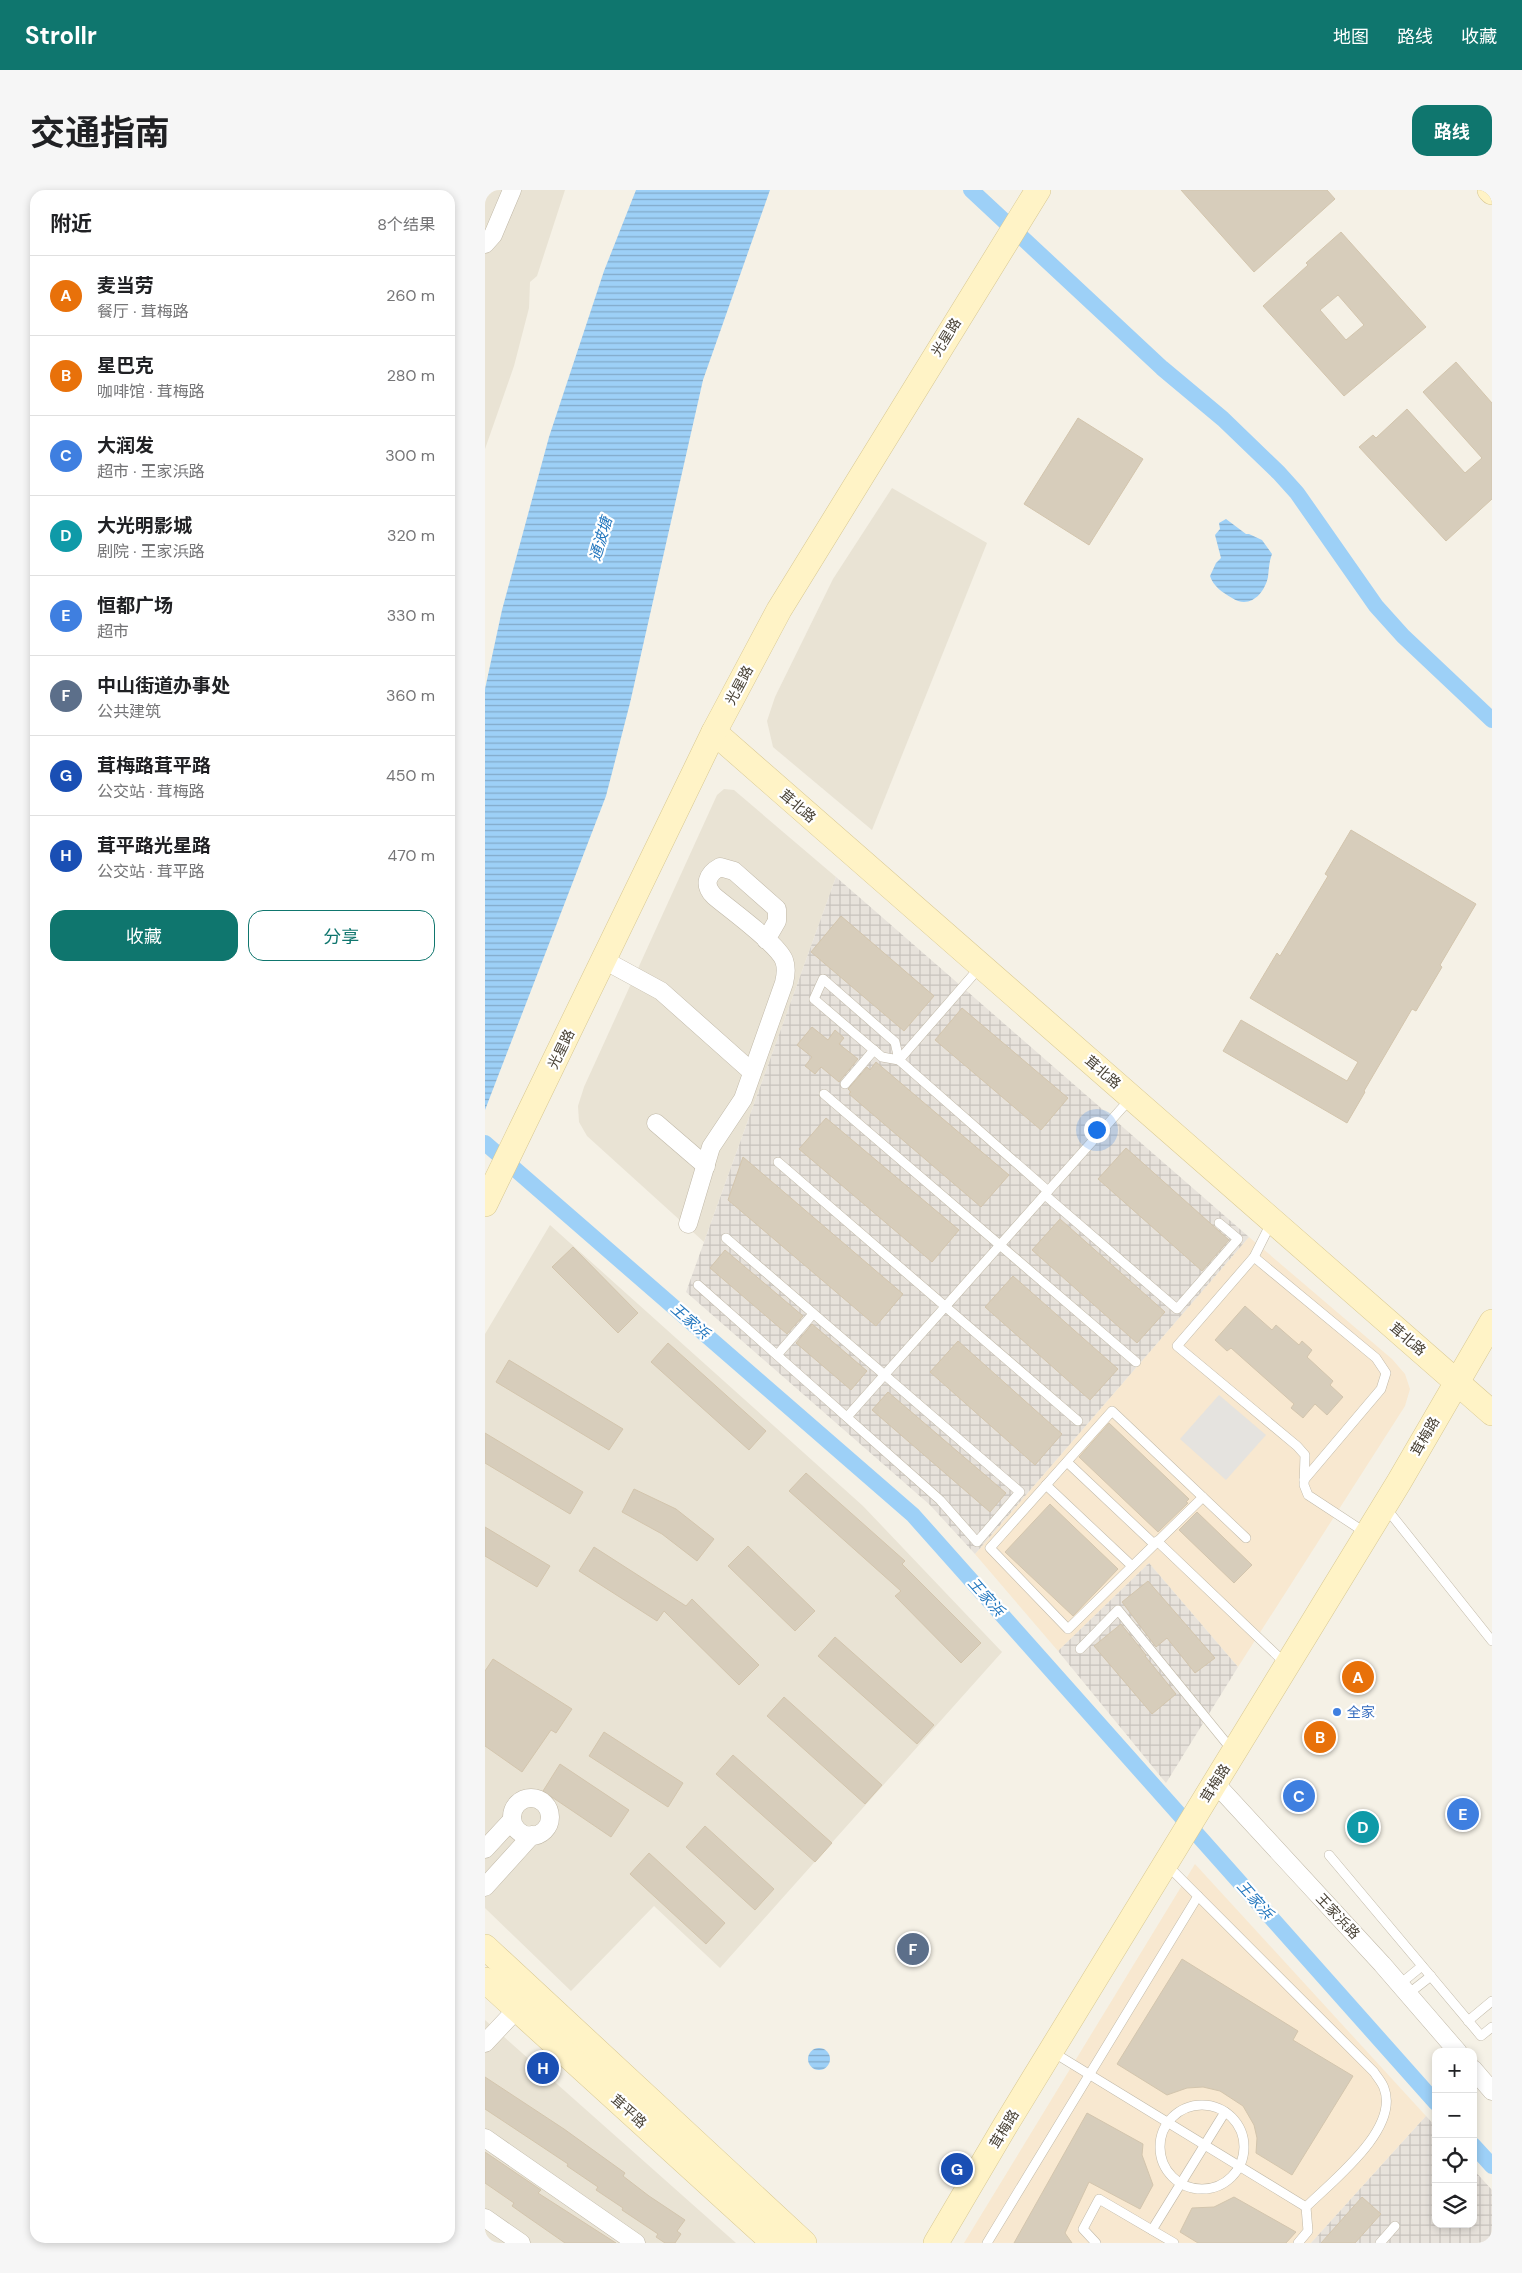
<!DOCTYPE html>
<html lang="zh">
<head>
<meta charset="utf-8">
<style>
	:root { --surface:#fff; --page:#f6f6f6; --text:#202124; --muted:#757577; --line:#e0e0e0; --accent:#0f766e }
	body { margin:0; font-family:"DM Sans","Noto Sans SC",sans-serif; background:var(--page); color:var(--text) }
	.controls { position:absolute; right:15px; bottom:15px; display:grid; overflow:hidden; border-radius:10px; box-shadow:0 2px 8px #0003 }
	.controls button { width:45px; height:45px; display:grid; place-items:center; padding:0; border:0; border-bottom:1px solid var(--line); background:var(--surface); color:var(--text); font:25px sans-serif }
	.you { position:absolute; left:611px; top:939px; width:18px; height:18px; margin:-12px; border:4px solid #fff; border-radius:50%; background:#1a73e8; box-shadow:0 0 0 8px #1a73e833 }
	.badge { display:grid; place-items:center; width:32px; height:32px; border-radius:50%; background:var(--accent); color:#fff; font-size:16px; font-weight:700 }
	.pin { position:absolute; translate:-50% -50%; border:2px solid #fff; box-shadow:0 1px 5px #0006 }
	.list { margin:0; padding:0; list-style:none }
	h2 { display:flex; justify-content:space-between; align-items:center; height:65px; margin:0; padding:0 20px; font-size:21px }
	h2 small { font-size:16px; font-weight:400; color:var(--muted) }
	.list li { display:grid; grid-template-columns:32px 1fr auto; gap:15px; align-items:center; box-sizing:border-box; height:80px; padding:0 20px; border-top:1px solid var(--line) }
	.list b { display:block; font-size:19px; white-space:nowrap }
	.list p { margin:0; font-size:16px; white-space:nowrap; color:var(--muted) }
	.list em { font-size:16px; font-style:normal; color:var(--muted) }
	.actions { display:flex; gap:10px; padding:15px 20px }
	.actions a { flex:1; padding:11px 0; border:1px solid var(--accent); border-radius:15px; text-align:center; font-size:18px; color:var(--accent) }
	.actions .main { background:var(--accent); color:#fff }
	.icon { flex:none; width:28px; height:28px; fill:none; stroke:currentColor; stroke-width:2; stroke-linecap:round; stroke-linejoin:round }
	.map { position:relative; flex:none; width:1007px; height:2053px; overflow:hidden; border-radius:15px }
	header { display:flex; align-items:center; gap:30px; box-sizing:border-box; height:70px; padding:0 25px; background:var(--accent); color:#fff }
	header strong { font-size:24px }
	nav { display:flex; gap:28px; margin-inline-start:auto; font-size:18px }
	.intro { display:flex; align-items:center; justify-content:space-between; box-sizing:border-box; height:120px; padding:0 30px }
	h1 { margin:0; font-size:35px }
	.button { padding:12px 22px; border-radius:15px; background:var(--accent); color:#fff; font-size:18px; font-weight:700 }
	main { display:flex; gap:30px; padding:0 30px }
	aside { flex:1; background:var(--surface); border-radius:15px; box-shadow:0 2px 8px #0003 }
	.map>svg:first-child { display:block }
	.residential { fill:#e9e3d4 }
	.commercial { fill:#f8e8d0 }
	.industrial { fill:url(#industrial-grid) }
	.parking { fill:#e5e3df }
	.water { fill:url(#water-rules) }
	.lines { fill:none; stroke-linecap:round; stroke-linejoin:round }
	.canal { stroke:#9dd0f7; stroke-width:16 }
	.building { fill:#d7cdbb; stroke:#d3c5ad; fill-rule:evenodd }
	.lane-casing { stroke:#c1b9a8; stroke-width:10 }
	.street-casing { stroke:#c1b9a8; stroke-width:19 }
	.secondary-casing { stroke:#d8c892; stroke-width:26 }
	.lane { stroke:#fff; stroke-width:9 }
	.street { stroke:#fff; stroke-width:18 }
	.secondary { stroke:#fff3c6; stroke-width:25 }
	.shop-dot { fill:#3f7fe0; stroke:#fff; stroke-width:2 }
	.labels { text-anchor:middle; stroke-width:4.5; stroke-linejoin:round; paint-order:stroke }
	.street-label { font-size:14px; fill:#484135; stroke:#fff }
	.shop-label { font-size:14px; fill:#366cbe; stroke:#fff; text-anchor:start }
	.water-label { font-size:15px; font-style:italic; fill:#2478bf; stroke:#fff }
</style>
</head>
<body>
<header>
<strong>Strollr</strong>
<nav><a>地图</a><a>路线</a><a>收藏</a></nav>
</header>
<div class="intro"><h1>交通指南</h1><a class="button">路线</a></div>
<main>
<aside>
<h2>附近<small>8个结果</small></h2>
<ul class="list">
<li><span class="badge" style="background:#e8710a">A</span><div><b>麦当劳</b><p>餐厅 · 茸梅路</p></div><em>260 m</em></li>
<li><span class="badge" style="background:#e8710a">B</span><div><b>星巴克</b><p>咖啡馆 · 茸梅路</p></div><em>280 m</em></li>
<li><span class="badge" style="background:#3f7fe0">C</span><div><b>大润发</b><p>超市 · 王家浜路</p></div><em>300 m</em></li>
<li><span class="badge" style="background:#0f9aa8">D</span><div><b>大光明影城</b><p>剧院 · 王家浜路</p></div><em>320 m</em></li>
<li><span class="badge" style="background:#3f7fe0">E</span><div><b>恒都广场</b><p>超市</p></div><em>330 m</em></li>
<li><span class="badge" style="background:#5c6f8a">F</span><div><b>中山街道办事处</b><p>公共建筑</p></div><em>360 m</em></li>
<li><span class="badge" style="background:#1a4fb4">G</span><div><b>茸梅路茸平路</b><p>公交站 · 茸梅路</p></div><em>450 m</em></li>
<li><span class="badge" style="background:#1a4fb4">H</span><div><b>茸平路光星路</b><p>公交站 · 茸平路</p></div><em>470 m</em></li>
</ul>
<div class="actions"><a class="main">收藏</a><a>分享</a></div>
</aside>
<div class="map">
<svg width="1007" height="2053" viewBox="0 0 1007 2053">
	<defs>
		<pattern id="industrial-grid" width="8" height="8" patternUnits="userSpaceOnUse" patternTransform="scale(1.25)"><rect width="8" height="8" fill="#e7e2db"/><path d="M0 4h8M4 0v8" fill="none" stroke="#c8c3bd"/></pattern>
		<pattern id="water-rules" width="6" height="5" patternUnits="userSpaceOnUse" patternTransform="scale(1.25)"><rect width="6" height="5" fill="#9dd0f7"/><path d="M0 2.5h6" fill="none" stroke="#82aac9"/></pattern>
	</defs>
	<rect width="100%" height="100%" fill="#f5f1e6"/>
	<!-- residential -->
	<g class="residential">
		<path d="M0 0H80L52 86 45 92 44 118 29 176 0 259Z"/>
		<path d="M407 298 502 353 387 640 288 557 282 531 290 507 348 389Z"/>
		<path d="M239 599 249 600 351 687 219 1052 102 946 94 932 93 916 99 897 232 605Z"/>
		<path d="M65 1035 378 1316 517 1462 235 1778 169 1716 86 1801 0 1718V1144Z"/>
		<path d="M0 1830 251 2053H0Z"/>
	</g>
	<!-- commercial -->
	<g class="commercial">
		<path d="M764 1047 907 1169 920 1184 925 1199 920 1216 753 1477 664 1373 573 1461 490 1364Z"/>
		<path d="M710 1674 941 1926 826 2053H479Z"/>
	</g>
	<!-- industrial -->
	<g class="industrial">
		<path d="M351 687 764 1047 490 1364 445 1315 201 1102Z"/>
		<path d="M664 1373 753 1477 681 1593 573 1461Z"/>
		<path d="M941 1926 951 1937V2034H988V1979L1007 2000V2053H826Z"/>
	</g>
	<!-- parking -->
	<path class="parking" d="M734 1205 781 1245 741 1290 695 1249Z"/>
	<!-- water -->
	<g class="water">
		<path d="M151 0H285L218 190 145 513 121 606 0 920V499L17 420 64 247 119 81Z"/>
		<path d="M741 329 761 344H764L777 350 787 364C784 372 784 379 783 387 779 405 764 419 747 408 738 403 728 396 725 386L731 373 736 368 730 345 735 339 734 333Z"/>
		<circle cx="334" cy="1869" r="11"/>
	</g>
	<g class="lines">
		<!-- canal -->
		<g class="canal">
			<path d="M486 0 677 178 738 229 794 283 812 303 891 416 918 446 1007 530"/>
			<path d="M0 953 428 1325 951 1913"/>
			<path d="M988 1955 1007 1976"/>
		</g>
	</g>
	<!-- building -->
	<g class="building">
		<path d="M696 0H842L850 9 769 82Z"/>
		<path d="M856 42 941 137 859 206 778 116 823 75 821 73ZM853 105 879 135 861 150 835 120Z"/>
		<path d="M971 172 1007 213V309L961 351 874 257 888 245 891 248 922 219 980 283 997 268 938 202Z"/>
		<path d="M593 228 658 269 604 355 539 314Z"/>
		<path d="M866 640 991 714 955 775 957 777 931 821 927 819 879 901 880 902 862 933 738 861 756 830 862 891 873 872 765 808 792 763 795 766 843 686 840 684Z"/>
		<path d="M356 726 449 806 419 841 326 762Z"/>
		<path d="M477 818 583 908 556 940 450 850Z"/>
		<path d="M327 837 343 850 350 840 359 848 354 854 373 869 354 892 336 877 330 884 320 876 327 867 312 855Z"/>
		<path d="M391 872 524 985 496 1017 364 904 366 902 363 899 382 877 385 880Z"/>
		<path d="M341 928 474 1040 447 1072 314 959Z"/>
		<path d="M641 958 744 1050 717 1081 613 989Z"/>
		<path d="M258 967 418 1104 391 1136 243 1010Z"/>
		<path d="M575 1029 680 1122 652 1153 547 1060Z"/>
		<path d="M88 1057 153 1123 133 1143 67 1077Z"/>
		<path d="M240 1060 318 1126 302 1144 225 1078Z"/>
		<path d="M528 1086 633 1179 605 1210 500 1117Z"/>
		<path d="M760 1116 787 1140 791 1135 814 1155 817 1151 827 1160 822 1167 848 1191 845 1195 858 1207 842 1225 830 1214 818 1228 806 1218 809 1214 746 1158 742 1161 730 1150Z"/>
		<path d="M327 1134 382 1181 366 1200 311 1153Z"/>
		<path d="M473 1151 577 1244 550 1275 445 1182Z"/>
		<path d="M183 1153 281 1241 264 1260 166 1172Z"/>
		<path d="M24 1170 138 1239 124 1260 11 1192Z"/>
		<path d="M403 1202 521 1303 505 1322 387 1220Z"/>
		<path d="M624 1233 704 1309 701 1312 703 1313 673 1342 594 1267Z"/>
		<path d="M0 1243 98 1302 85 1324 0 1273Z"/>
		<path d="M321 1283 420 1371 417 1374 496 1453 476 1473 410 1406 416 1401 304 1301Z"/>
		<path d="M149 1299 191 1319 229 1349 212 1371 177 1344 137 1322Z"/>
		<path d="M565 1314 633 1379 588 1426 520 1362Z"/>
		<path d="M712 1322 767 1375 749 1393 694 1340Z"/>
		<path d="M0 1337 65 1376 52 1397 0 1366Z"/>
		<path d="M263 1356 330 1421 310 1441 243 1376Z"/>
		<path d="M109 1357 201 1416 207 1409 274 1475 254 1495 179 1421 172 1431 94 1381Z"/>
		<path d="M663 1391 730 1468 710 1483 682 1448 671 1457 637 1412Z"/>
		<path d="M636 1434 661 1465 660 1466 691 1504 667 1524 609 1456Z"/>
		<path d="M350 1447 449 1535 432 1554 333 1466Z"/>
		<path d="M8 1469 87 1519 71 1543 66 1540 37 1582 0 1556V1481Z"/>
		<path d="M299 1507 397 1595 380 1614 282 1526Z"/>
		<path d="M119 1542 198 1593 183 1617 104 1566Z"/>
		<path d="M248 1565 347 1653 330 1672 231 1584Z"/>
		<path d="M75 1574 144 1620 126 1647 58 1601Z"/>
		<path d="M220 1636 289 1699 270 1720 201 1657Z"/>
		<path d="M164 1663 240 1733 221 1754 145 1684Z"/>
		<path d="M697 1769 813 1841 808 1850 868 1886 807 1985 771 1963 772 1948 769 1935 758 1916 735 1901 718 1897 702 1898 682 1905 632 1874Z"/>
		<path d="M0 1887 79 1939 140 1983 138 1986 164 2006 200 2030 192 2041 196 2044 190 2053H180L171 2047 173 2044 137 2020 138 2018 111 2000 113 1997 82 1976 83 1974 0 1919Z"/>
		<path d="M602 1923 658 1954 657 1965 668 1995 655 2019 604 1992 580 2043 587 2053H529Z"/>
		<path d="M0 1962 56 2000 53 2003 131 2053H80L44 2028 27 2016 29 2013 0 1993Z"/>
		<path d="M749 2007 811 2042 801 2053H713L695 2042 707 2018 729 2017Z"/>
		<path d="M877 2007 896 2024 870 2053H836Z"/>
	</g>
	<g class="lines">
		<!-- lane casing -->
		<g class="lane-casing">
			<g id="lane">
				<path d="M495 777 414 870 563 1001"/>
				<path d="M338 789 410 852 414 870 397 867 329 809Z"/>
				<path d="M360 894 389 860"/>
				<path d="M339 904 651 1172"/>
				<path d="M293 972 593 1231"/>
				<path d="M560 1005 692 1119 753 1049 734 1033"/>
				<path d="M786 1033 769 1067 692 1156 812 1256 820 1265 819 1295 823 1305 881 1343"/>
				<path d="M769 1067 891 1168 901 1183 896 1199 819 1290"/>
				<path d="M213 1095 455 1310 492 1352 535 1302 241 1048"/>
				<path d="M292 1165 328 1124"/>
				<path d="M362 1227 645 909"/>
				<path d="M582 1272 669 1354"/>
				<path d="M561 1295 647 1376"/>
				<path d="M718 1307 583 1439 505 1358 627 1221 761 1348"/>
				<path d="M901 1318 1007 1451"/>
				<path d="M672 1351 800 1473"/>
				<path d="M595 1459 633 1420 747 1560"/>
				<path d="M844 1665 996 1846 1007 1837"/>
				<path d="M682 1675 889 1882C892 1887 897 1892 899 1898 915 1939 847 1991 821 2017L823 2041 813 2053"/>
				<path d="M915 1794 937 1776"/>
				<path d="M923 1804 946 1786"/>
				<path d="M983 1831 1007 1811"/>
				<path d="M566 1861 821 2017"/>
				<circle cx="717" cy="1957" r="42"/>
				<path d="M667 2040 740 1922"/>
				<path d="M502 2053 713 1706"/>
				<path d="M611 2053 598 2039 614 2009 689 2053"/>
				<path d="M895 2053 910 2036"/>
			</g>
		</g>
		<!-- street casing -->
		<g class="street-casing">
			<g id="street">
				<path d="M0 54 8 45 27 0"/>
				<path d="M119 770 176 801 267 882"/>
				<path d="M171 933 221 976"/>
				<path d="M203 1034 226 957 258 909 299 793C301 785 302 778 299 770 292 753 244 719 229 706 218 695 222 684 235 677L249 681 292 719V731L281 750"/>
				<path d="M730 1593 897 1774 973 1862"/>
				<circle cx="46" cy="1627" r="19"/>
				<path d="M0 1659 27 1630"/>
				<path d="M0 1697 47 1645"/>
				<path d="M0 1853 32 1819"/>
				<path d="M988 1879 1007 1901"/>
				<path d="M0 1948 151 2053"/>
				<path d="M0 2028 36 2053"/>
			</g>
		</g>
		<!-- secondary casing -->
		<g class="secondary-casing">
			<g id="secondary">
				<path d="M1005 0 1007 2"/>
				<path d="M229 542 1007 1223"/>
				<path d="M0 1014 229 542 294 420 553 0"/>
				<path d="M0 1757 319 2053"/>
				<path d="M0 1790 289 2053"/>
				<path d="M451 2053 520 1936 914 1292 1007 1132"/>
			</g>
		</g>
		<!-- lane -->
		<use href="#lane" class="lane"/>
		<!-- street -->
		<use href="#street" class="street"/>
		<!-- secondary -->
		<use href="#secondary" class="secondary"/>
	</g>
	<!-- markers -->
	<circle class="shop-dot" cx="852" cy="1522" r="5"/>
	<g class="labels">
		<!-- street labels -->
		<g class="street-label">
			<text transform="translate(461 147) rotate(-58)" y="5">光星路</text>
			<text transform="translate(254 495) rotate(-62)" y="5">光星路</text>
			<text transform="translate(313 616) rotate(41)" y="5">茸北路</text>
			<text transform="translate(76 859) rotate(-64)" y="5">光星路</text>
			<text transform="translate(618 882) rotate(41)" y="5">茸北路</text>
			<text transform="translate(923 1149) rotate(41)" y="5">茸北路</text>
			<text transform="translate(940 1246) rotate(-60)" y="5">茸梅路</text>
			<text transform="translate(730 1593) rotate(-58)" y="5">茸梅路</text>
			<text transform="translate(853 1726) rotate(47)" y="5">王家浜路</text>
			<text transform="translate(144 1921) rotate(42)" y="5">茸平路</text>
			<text transform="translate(519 1939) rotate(-59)" y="5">茸梅路</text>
		</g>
		<!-- shop labels -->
		<g class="shop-label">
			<text x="862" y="1527">全家</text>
		</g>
		<!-- water labels -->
		<g class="water-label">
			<text transform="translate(116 349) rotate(-74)" y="5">通波塘</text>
			<text transform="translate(205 1131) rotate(41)" y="5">王家浜</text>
			<text transform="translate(501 1407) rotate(48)" y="5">王家浜</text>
			<text transform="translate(770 1710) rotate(48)" y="5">王家浜</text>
		</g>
	</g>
</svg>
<div class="controls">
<button>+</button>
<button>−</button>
<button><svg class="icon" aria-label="locate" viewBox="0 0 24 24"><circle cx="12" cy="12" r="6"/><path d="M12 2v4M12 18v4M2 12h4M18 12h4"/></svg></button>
<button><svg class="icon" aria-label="layers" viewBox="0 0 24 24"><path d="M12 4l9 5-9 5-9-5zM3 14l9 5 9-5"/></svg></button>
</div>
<div class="you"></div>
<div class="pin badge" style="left:873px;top:1487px;background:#e8710a">A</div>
<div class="pin badge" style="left:835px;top:1547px;background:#e8710a">B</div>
<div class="pin badge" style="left:814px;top:1606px;background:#3f7fe0">C</div>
<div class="pin badge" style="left:878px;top:1637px;background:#0f9aa8">D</div>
<div class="pin badge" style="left:978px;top:1624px;background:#3f7fe0">E</div>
<div class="pin badge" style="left:428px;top:1759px;background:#5c6f8a">F</div>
<div class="pin badge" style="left:472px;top:1979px;background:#1a4fb4">G</div>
<div class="pin badge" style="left:58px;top:1878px;background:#1a4fb4">H</div>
</div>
</main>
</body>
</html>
